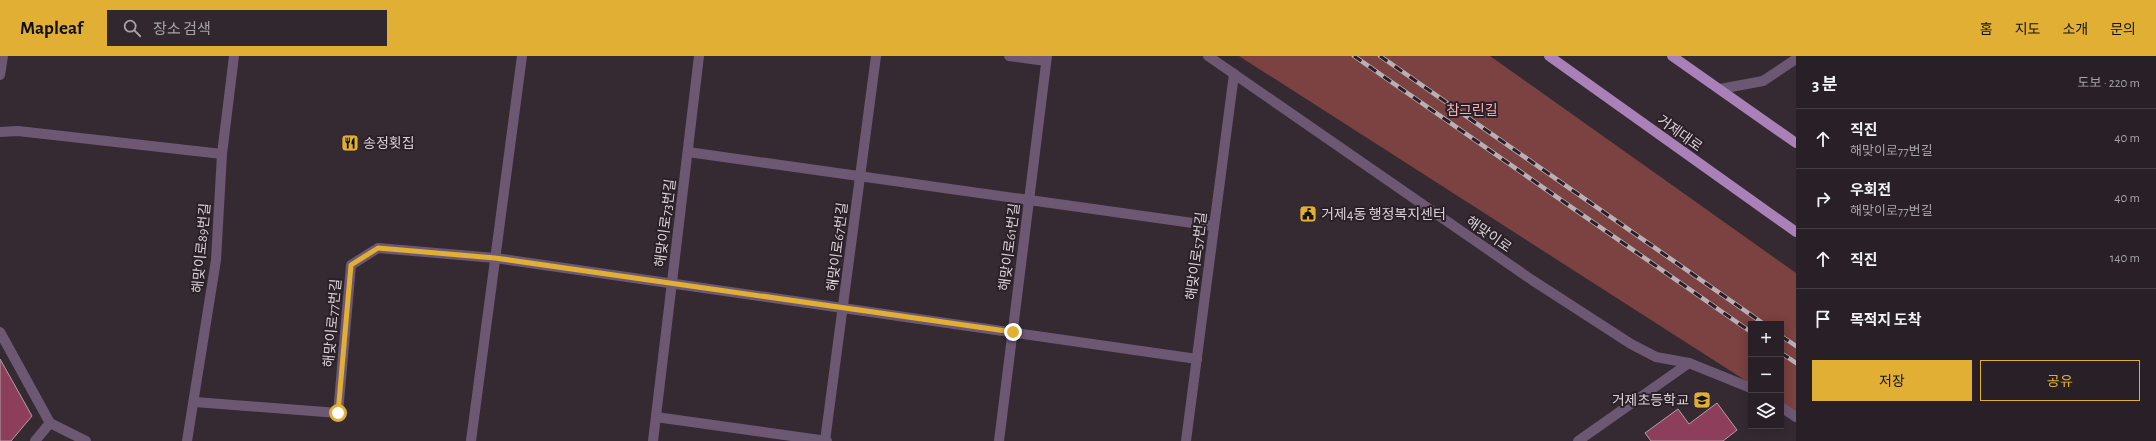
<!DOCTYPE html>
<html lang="ko">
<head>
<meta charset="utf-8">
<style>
	:root { --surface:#282026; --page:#30282e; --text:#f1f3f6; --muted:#a5a3a7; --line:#443e43; --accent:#e1af34 }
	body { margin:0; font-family:"Alegreya Sans","Noto Sans KR",sans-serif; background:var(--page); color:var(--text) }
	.controls { position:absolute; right:12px; bottom:12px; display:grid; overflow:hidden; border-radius:0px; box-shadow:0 2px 10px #0003 }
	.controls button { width:36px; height:36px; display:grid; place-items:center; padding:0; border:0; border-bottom:1px solid var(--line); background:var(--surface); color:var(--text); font:20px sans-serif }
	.stop { position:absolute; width:12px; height:12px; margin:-9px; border:3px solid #e1af34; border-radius:50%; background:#fff }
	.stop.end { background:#e1af34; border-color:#fff; box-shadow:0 1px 4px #0008 }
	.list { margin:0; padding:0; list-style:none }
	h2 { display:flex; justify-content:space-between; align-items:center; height:52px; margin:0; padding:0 16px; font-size:17px }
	h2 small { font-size:13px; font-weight:400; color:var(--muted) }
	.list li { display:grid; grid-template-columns:26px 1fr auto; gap:12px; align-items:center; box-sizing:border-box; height:60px; padding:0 16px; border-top:1px solid var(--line) }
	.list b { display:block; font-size:15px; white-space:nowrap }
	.list p { margin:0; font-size:13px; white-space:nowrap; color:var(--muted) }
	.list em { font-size:13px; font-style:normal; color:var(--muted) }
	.actions { display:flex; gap:8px; padding:12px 16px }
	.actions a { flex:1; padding:9px 0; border:1px solid var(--accent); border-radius:0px; text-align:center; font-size:14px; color:var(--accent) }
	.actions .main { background:var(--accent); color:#111 }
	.icon { flex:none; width:22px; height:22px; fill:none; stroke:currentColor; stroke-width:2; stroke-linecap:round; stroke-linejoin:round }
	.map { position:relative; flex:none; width:1796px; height:385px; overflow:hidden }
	header { display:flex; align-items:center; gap:24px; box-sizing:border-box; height:56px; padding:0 20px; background:var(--accent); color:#111 }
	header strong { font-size:19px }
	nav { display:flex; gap:22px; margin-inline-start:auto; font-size:14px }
	.search { width:280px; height:36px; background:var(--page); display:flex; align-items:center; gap:10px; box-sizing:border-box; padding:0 14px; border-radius:0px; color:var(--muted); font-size:15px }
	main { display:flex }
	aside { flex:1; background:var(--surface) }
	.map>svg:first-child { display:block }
	.green { fill:#7c4141 }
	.building { fill:#8c3e5a; stroke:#b2a1a5 }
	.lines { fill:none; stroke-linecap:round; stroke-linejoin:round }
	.service { stroke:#6d5874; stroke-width:10 }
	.minor { stroke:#6d5874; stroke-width:10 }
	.tertiary { stroke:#6d5874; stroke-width:10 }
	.primary { stroke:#aa80b9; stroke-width:10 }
	.rail-casing { stroke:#b9b0b6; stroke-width:4.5 }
	.rail { stroke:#2b2028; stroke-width:3; stroke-dasharray:9; stroke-linecap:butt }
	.route { stroke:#e1af34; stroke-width:5 }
	.labels { text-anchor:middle; stroke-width:4; stroke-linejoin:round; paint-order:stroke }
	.park-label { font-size:14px; fill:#f8b0ae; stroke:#2b2028 }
	.street-label { font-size:14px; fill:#d9d1d6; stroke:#2b2028 }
	.poi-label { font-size:14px; fill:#d9d1d6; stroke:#2b2028; text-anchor:start }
</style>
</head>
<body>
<header>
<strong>Mapleaf</strong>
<div class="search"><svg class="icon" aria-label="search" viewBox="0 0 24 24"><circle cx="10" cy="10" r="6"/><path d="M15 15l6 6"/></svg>장소 검색</div>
<nav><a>홈</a><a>지도</a><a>소개</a><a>문의</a></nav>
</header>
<main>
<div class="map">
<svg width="1796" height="385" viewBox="0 0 1796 385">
	<rect width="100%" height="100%" fill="#352a32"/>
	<!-- green -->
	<path class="green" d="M1239 0H1490L1796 217V357L1781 347V268H1751V328Z"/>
	<!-- building -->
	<g class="building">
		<path d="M0 303 32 360 11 385H0Z"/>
		<path d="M1717 347 1737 374 1723 385H1651L1645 377 1678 353 1689 368Z"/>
	</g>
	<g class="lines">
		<!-- service -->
		<g class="service">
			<path d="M0 19 3 0"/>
			<path d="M688 96 1214 170"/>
			<path d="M656 361 827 385"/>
			<path d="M187 385 216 204 222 98 234 0"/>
		</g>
		<!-- minor -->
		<g class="minor">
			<path d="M1009 0 1046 5"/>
			<path d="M1720 33 1763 25 1796 3"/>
			<path d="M0 76 18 75 222 98"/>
			<path d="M0 276 50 367 86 385"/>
			<path d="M195 346 338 357 351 209 378 192 495 202 1197 303"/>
			<path d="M35 385 50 367"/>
			<path d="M471 385 522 0"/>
			<path d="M653 385 699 0"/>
			<path d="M825 385 876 0"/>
			<path d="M999 385 1047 0"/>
			<path d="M1186 385 1234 18"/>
			<path d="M1578 385 1689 307"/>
		</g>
		<!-- tertiary -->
		<g class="tertiary">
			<path d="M1208 0 1532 224 1631 288 1656 301 1689 307 1751 332"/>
			<path d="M1781 351 1796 361"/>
		</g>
		<!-- primary -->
		<g class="primary">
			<path d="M1549 0 1796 176"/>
			<path d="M1672 0 1796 87"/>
		</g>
		<!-- rail casing -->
		<g class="rail-casing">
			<g id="rail">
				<path d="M1354 0 1751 276"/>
				<path d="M1380 0 1764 268"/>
				<path d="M1781 280 1796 290"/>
				<path d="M1781 297 1796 307"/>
			</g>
		</g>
		<!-- rail -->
		<use href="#rail" class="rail"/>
	</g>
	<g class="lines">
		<!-- route -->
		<path class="route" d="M338 357 351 209 378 192 495 202 1013 276"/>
	</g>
	<!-- icons -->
	<defs>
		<g id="restaurant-square" transform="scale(0.9)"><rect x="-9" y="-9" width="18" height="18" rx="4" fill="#e1af34" stroke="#2b2028"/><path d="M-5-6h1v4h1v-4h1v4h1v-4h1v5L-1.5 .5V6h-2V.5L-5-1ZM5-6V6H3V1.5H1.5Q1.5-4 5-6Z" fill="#111"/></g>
		<g id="civic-square" transform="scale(0.9)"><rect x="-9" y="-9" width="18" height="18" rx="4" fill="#e1af34" stroke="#2b2028"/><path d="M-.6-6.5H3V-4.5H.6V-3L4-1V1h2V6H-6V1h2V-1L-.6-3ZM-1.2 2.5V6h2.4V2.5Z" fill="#111"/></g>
		<g id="school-square" transform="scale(0.9)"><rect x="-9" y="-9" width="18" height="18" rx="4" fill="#e1af34" stroke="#2b2028"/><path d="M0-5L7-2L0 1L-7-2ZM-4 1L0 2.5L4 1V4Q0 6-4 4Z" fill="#111"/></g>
	</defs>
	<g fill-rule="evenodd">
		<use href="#restaurant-square" x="350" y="87"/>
		<use href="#civic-square" x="1308" y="158"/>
		<use href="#school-square" x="1702" y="344"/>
	</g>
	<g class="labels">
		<!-- park labels -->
		<g class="park-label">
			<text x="1472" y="59">참그린길</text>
		</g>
		<!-- street labels -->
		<g class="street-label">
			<text transform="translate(1680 77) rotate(36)" y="5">거제대로</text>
			<text transform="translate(665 167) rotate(-83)" y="5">해맞이로73번길</text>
			<text transform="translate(1489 178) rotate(35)" y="5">해맞이로</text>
			<text transform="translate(837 191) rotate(-83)" y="5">해맞이로67번길</text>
			<text transform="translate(1009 191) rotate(-83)" y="5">해맞이로61번길</text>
			<text transform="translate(201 192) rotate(-85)" y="5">해맞이로89번길</text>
			<text transform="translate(1196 200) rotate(-83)" y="5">해맞이로57번길</text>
			<text transform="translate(332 267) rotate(-85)" y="5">해맞이로77번길</text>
		</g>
		<!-- poi labels -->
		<g class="poi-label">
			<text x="363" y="92">송정횟집</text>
			<text x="1321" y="163">거제4동 행정복지센터</text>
			<text x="1689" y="349" text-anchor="end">거제초등학교</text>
		</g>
	</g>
</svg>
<div class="controls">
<button>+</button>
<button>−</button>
<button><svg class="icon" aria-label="layers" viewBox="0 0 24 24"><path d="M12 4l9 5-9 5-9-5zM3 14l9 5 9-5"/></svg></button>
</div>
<div class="stop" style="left:338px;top:357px"></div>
<div class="stop end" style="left:1013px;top:276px"></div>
</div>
<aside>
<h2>3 분<small>도보 · 220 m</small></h2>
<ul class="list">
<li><svg class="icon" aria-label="ahead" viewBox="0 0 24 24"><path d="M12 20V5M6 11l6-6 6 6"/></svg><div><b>직진</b><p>해맞이로77번길</p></div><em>40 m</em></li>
<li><svg class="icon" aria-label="right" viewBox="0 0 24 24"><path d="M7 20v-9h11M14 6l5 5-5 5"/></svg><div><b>우회전</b><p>해맞이로77번길</p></div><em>40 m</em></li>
<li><svg class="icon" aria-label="ahead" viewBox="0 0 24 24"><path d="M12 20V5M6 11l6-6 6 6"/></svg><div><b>직진</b></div><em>140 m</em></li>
<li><svg class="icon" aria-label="arrive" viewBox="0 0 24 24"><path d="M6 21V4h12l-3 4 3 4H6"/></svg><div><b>목적지 도착</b></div></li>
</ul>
<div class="actions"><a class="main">저장</a><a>공유</a></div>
</aside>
</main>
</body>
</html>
